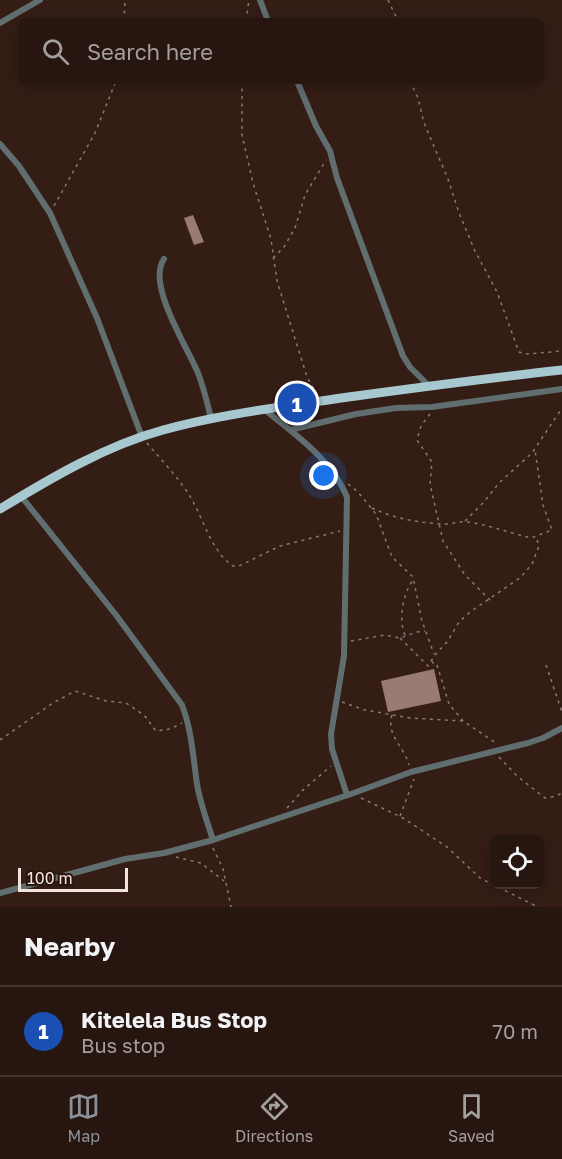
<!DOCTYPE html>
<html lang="en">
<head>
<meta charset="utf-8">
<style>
	:root { --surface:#271610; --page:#33231e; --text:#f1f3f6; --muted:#a49f9f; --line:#433530; --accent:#8c9099 }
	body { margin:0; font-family:"Golos Text",sans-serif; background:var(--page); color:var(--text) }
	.controls { position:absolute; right:18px; bottom:18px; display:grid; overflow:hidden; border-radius:9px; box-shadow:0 3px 15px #0003 }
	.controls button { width:54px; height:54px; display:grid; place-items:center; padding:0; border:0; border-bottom:2px solid var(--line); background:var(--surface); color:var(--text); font:30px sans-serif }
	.scale { position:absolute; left:18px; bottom:15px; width:110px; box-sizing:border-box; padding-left:6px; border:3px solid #f4e4de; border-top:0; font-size:16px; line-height:21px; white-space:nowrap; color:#f4e4de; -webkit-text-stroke:4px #29140c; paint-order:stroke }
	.you { position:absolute; left:324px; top:476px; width:21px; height:21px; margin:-15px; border:4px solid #fff; border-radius:50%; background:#1a73e8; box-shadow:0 0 0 9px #1a73e833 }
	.badge { display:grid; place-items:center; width:39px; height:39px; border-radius:50%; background:var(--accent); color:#fff; font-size:20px; font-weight:700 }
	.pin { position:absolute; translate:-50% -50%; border:3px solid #fff; box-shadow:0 2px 6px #0006 }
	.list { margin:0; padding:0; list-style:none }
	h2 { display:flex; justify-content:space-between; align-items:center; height:78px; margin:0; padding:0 24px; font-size:26px }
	h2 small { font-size:20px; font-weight:400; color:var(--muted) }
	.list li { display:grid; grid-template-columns:39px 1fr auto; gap:18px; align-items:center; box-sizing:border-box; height:90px; padding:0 24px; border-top:2px solid var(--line) }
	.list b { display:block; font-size:22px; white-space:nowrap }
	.list p { margin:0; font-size:20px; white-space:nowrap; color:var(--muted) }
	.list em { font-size:20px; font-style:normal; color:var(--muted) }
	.icon { flex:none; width:33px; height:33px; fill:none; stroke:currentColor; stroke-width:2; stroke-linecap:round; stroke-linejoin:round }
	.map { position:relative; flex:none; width:562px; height:907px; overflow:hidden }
	.search { position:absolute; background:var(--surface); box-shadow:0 3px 15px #0003; left:18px; right:18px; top:18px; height:66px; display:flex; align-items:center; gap:15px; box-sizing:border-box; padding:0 21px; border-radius:9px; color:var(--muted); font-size:22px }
	.sheet { height:168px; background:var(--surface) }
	nav { display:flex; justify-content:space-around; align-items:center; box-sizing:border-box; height:84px; border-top:2px solid var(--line); background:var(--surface); font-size:16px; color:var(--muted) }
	nav a { display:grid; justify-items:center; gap:3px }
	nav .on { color:var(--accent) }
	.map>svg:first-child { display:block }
	.building { fill:#997b73 }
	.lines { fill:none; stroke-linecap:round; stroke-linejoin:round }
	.path { stroke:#8c7972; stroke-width:1.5; stroke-dasharray:3 4.5; stroke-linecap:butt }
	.minor { stroke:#606e70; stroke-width:6 }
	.trunk { stroke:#a7c8ce; stroke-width:9 }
</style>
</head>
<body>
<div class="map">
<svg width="562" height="907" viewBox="0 0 562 907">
	<rect width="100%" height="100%" fill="#341d15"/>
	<!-- building -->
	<g class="building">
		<path d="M193 215 204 242 194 245 184 218Z"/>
		<path d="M434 669 441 701 388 712 381 681Z"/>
	</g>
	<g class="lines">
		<!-- path -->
		<g class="path">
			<path d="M388 0 398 21"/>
			<path d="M124 21 125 0"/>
			<path d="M246 21 249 0"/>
			<path d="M242 81V135L253 183 271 239 277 281 307 377 316 393"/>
			<path d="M410 81 418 98 424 123 448 179 459 213 475 251 497 292 519 352 526 354 562 351"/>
			<path d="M54 206 95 133 116 81"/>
			<path d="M273 258 284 247 295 228 305 195 326 160"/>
			<path d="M430 414 421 426 417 440 432 462 430 484 443 541 465 575 490 600"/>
			<path d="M147 443C162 461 179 478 191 498 204 520 211 551 233 566H239L280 546 340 531"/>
			<path d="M348 484 358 492 376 514 392 557 413 577 422 621 434 654"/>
			<path d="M372 508C395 519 424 524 449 524 456 523 461 521 468 522 489 525 510 533 531 538L552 530 543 505 535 450"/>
			<path d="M465 521 483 503 499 483 532 453 562 408"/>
			<path d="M405 635C398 619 403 594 413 580"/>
			<path d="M400 638 428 666 435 655 447 642 459 622 470 612 521 577 532 564 539 546 536 537"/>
			<path d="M351 641 385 635 400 638 417 632 425 631"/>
			<path d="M432 661 434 665H437L449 704 463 721"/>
			<path d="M546 665 562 712"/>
			<path d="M342 702 365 710 410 718 463 721 496 743"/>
			<path d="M392 715C386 736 404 746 409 765"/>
			<path d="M0 740 53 703 75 691 106 701 126 703 144 715 156 731 170 729 182 723"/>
			<path d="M499 757 517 776 545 798 556 796 562 793"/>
			<path d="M361 798 403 818 447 847 480 878 538 907"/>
			<path d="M287 808 304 789 331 766"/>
			<path d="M400 816 414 779"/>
			<path d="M213 848 223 869 231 907"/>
			<path d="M176 857 201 863 224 881"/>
		</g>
		<!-- minor -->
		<g class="minor">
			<path d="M260 0 268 21"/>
			<path d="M0 23 40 0"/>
			<path d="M297 81 316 126 330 151 337 178 403 356 410 367 429 386"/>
			<path d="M0 144 19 166 50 213 97 318 142 437"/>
			<path d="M164 259C146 284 188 348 198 373 204 388 207 403 211 418"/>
			<path d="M265 410C295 434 332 460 347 497L344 656 331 734 332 749 347 795"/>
			<path d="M290 430 356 414 396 408 432 407 562 389"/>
			<path d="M21 496 116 615 182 705C192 731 193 757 197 784 200 803 207 821 213 840"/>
			<path d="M0 893 125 859 164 853 213 840 351 794 411 772 528 743 543 738 562 728"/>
		</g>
		<!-- trunk -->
		<path class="trunk" d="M0 509C51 478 105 446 163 430 221 414 282 407 341 398 415 388 488 378 562 370"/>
	</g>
</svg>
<div class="controls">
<button><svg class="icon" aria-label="locate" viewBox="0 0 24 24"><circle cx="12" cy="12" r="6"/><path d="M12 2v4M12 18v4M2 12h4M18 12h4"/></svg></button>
</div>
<div class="scale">100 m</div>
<div class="you"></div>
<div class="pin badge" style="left:297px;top:403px;background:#1a4fb4">1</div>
<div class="search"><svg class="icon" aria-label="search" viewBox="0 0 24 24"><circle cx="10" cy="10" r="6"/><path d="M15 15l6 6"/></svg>Search here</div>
</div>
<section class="sheet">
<h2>Nearby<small></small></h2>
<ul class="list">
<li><span class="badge" style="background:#1a4fb4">1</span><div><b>Kitelela Bus Stop</b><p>Bus stop</p></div><em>70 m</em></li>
</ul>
</section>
<nav>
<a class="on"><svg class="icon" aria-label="map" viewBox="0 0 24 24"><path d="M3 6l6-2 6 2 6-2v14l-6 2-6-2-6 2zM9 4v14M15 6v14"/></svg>Map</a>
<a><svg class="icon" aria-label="directions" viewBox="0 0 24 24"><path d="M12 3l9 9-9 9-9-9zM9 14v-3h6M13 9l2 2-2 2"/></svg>Directions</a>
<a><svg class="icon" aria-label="saved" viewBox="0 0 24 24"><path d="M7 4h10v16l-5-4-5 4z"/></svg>Saved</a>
</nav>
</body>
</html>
